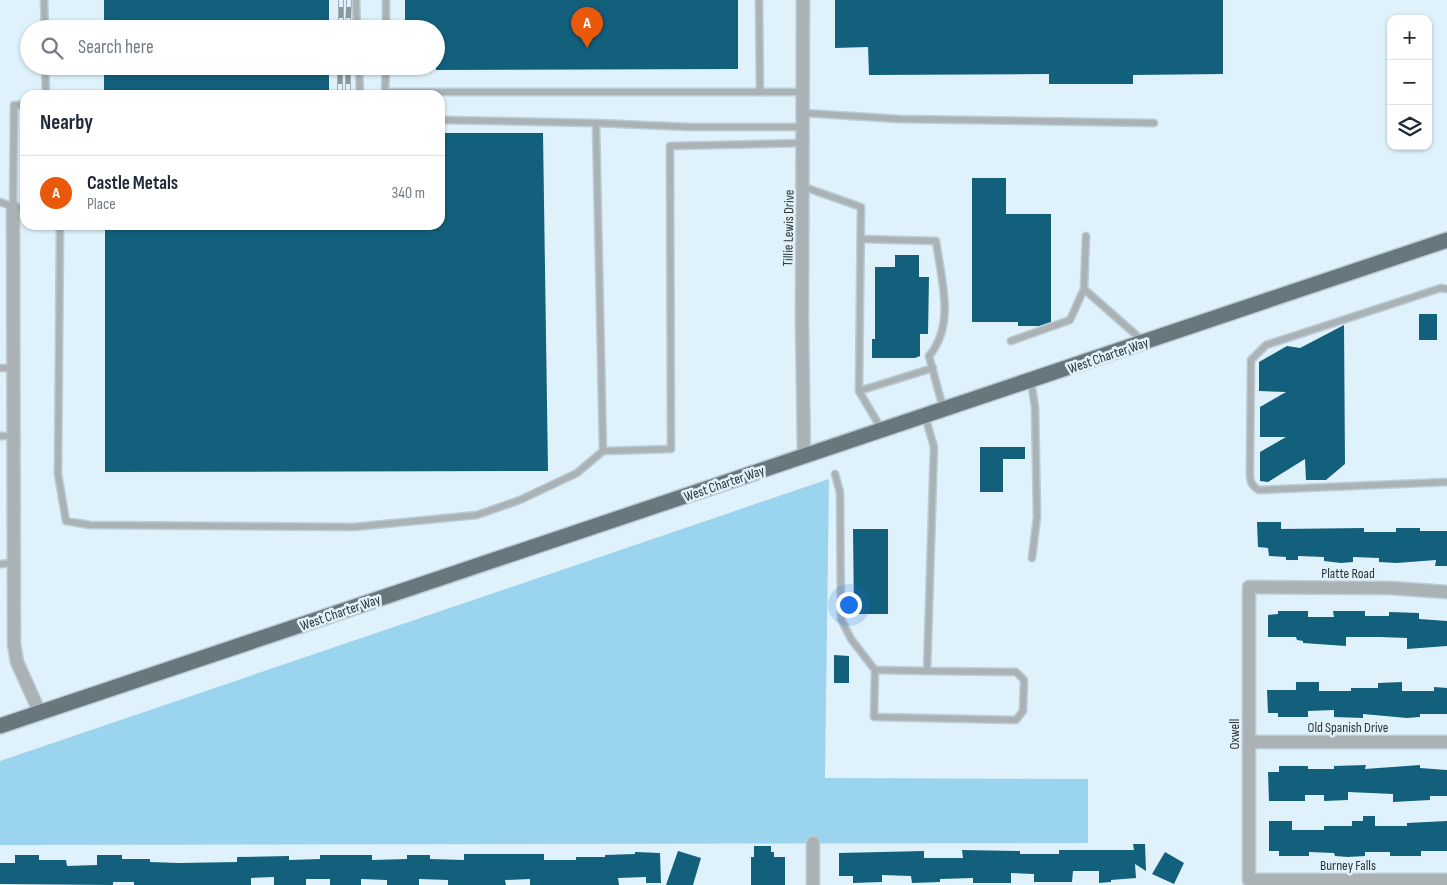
<!DOCTYPE html>
<html lang="en">
<head>
<meta charset="utf-8">
<style>
	:root { --surface:#fff; --page:#f6f6f7; --text:#1f2937; --muted:#747a83; --line:#e0e1e3; --accent:#ea580c }
	body { margin:0; font-family:"Sofia Sans Condensed",sans-serif; background:var(--page); color:var(--text) }
	.controls { position:absolute; right:15px; top:15px; display:grid; overflow:hidden; border-radius:10px; box-shadow:0 1px 4px #0004 }
	.controls button { width:45px; height:45px; display:grid; place-items:center; padding:0; border:0; border-bottom:1px solid var(--line); background:var(--surface); color:var(--text); font:25px sans-serif }
	.you { position:absolute; left:848px; top:604px; width:18px; height:18px; margin:-12px; border:4px solid #fff; border-radius:50%; background:#1a73e8; box-shadow:0 0 0 8px #1a73e833 }
	.badge { display:grid; place-items:center; width:32px; height:32px; border-radius:50%; background:var(--accent); color:#fff; font-size:16px; font-weight:700 }
	.pin { position:absolute; translate:-50% -41px; filter:drop-shadow(0 1px 2px #0008) }
	.pin::after { content:''; position:absolute; top:26px; width:18px; height:15px; background:inherit; clip-path:polygon(0 0,100% 0,50% 100%) }
	.list { margin:0; padding:0; list-style:none }
	h2 { display:flex; justify-content:space-between; align-items:center; height:65px; margin:0; padding:0 20px; font-size:21px }
	h2 small { font-size:16px; font-weight:400; color:var(--muted) }
	.list li { display:grid; grid-template-columns:32px 1fr auto; gap:15px; align-items:center; box-sizing:border-box; height:75px; padding:0 20px; border-top:1px solid var(--line) }
	.list b { display:block; font-size:19px; white-space:nowrap }
	.list p { margin:0; font-size:16px; white-space:nowrap; color:var(--muted) }
	.list em { font-size:16px; font-style:normal; color:var(--muted) }
	.icon { flex:none; width:28px; height:28px; fill:none; stroke:currentColor; stroke-width:2; stroke-linecap:round; stroke-linejoin:round }
	.map { position:relative; flex:none; width:1447px; height:885px; overflow:hidden }
	.search { position:absolute; background:var(--surface); box-shadow:0 1px 4px #0004; left:20px; top:20px; width:425px; height:55px; display:flex; align-items:center; gap:12px; box-sizing:border-box; padding:0 18px; border-radius:28px; color:var(--muted); font-size:19px }
	.panel { position:absolute; background:var(--surface); box-shadow:0 1px 4px #0004; left:20px; top:90px; width:425px; height:140px; border-radius:15px }
	.map>svg:first-child { display:block }
	.green { fill:#9bd4ee }
	.building { fill:#12607b }
	.lines { fill:none; stroke-linecap:round; stroke-linejoin:round }
	.service-casing { stroke:#bbccd4; stroke-width:9 }
	.minor-casing { stroke:#bbccd4; stroke-width:15 }
	.trunk-casing { stroke:#bbccd4; stroke-width:18 }
	.service { stroke:#abb2b6; stroke-width:6 }
	.minor { stroke:#abb2b6; stroke-width:12 }
	.trunk { stroke:#68777e; stroke-width:15 }
	.rail-casing { stroke:#8a979e; stroke-width:5.5 }
	.rail { stroke:#dff2fb; stroke-width:4; stroke-dasharray:11; stroke-linecap:butt }
	.labels { text-anchor:middle; stroke-width:5; stroke-linejoin:round; paint-order:stroke }
	.street-label { font-size:14px; fill:#2c3337; stroke:#dff2fb }
</style>
</head>
<body>
<div class="map">
<svg width="1447" height="885" viewBox="0 0 1447 885">
	<rect width="100%" height="100%" fill="#dff2fb"/>
	<!-- green -->
	<path class="green" d="M829 479 825 778 1088 779V843L0 845V761Z"/>
	<!-- building -->
	<g class="building">
		<rect x="104" y="0" width="225" height="29"/>
		<path d="M405 0H738V69L436 70V29H405Z"/>
		<path d="M835 0H1223V74L1133 75V84H1049V74L869 75 868 47 835 48Z"/>
		<rect x="104" y="66" width="225" height="29"/>
		<path d="M440 133H543L548 471 105 472V225H440Z"/>
		<path d="M972 178H1006V214H1051V322L1039 326H1018V322H972Z"/>
		<path d="M895 255H919V277H929L928 334H920V356L915 358H872V339H875V267H895Z"/>
		<rect x="1419" y="314" width="18" height="26"/>
		<path d="M1344 325 1345 464 1326 480H1306L1305 459 1268 482 1260 481V452L1286 437H1260V407L1286 392 1259 391V362L1287 346 1300 348Z"/>
		<path d="M980 447H1025V459H1003V492H980Z"/>
		<path d="M1257 522H1281V529L1364 528V532H1396V528H1420V531H1447V566H1435L1436 560 1397 563 1379 562V558L1353 557V562L1341 563 1324 561V557L1298 556V560H1286V557L1269 556 1268 548 1258 547Z"/>
		<path d="M853 529H888V614H854Z"/>
		<path d="M1278 611H1308V617H1334L1333 611H1365V616H1389V612L1419 613V619L1447 621V646L1407 649V638L1380 637H1346V646L1303 643V641L1297 640 1296 637H1268V615L1278 614Z"/>
		<path d="M834 655 849 656V683H834Z"/>
		<path d="M1296 682H1319V691H1351V688H1378V683L1402 682V691H1434V687L1447 688V714H1420V717L1407 718 1363 714V718L1334 717V710L1308 711V717H1278V713H1268L1267 690H1296Z"/>
		<path d="M1366 765 1365 769 1420 765V768L1447 770V796H1430V800L1393 802V794L1348 792V800L1324 801V795H1305V801H1269L1268 772H1279V766H1308V769H1334V766Z"/>
		<path d="M1363 816H1375V826H1407V823L1447 821V851H1421V856H1390V852H1365V856L1348 857 1335 856 1334 853 1309 852V856H1279V851H1269V821H1292V830H1324V826H1352V821H1363Z"/>
		<path d="M1133 844H1145L1146 871 1135 864 1136 878 1111 880V882L1099 883V871H1073L1072 882H1034V874L1011 873V883H973V878L940 879V882L912 883 911 876 882 875V882L853 883V876H839V853L924 851V858H963L962 850 1020 851V854H1059V850H1134Z"/>
		<path d="M754 846H771V852H774V857H785V885H751V857H754Z"/>
		<path d="M678 851 701 858 693 885H666Z"/>
		<path d="M635 852 660 853 661 883H646V877L618 878 619 885H530V879L505 880 506 885H448V880L419 879V885H387V880L361 879V885H330V879H306V885H274V877L251 878V885H134V882H113V885L0 884V863H15V855H39V860H66L67 866 97 865V855H122V859H150V862L178 863 237 862V857L289 856V860L320 859V855H372V860L407 859V855H430V859L464 860V854H544V860H576V857H605V855L635 854Z"/>
		<path d="M1165 852 1184 863 1174 884 1152 874Z"/>
	</g>
	<g class="lines">
		<!-- service casing -->
		<g class="service-casing">
			<g id="service">
				<path d="M44 0 45 29"/>
				<path d="M356 0 357 29"/>
				<path d="M759 0 760 92"/>
				<path d="M386 29V0"/>
				<path d="M45 66 46 95"/>
				<path d="M359 66 360 95"/>
				<path d="M386 66 385 92H803"/>
				<path d="M804 113 899 119 1154 123"/>
				<path d="M440 120 596 123"/>
				<path d="M803 143 670 146 671 449 603 451 596 123 690 127H804"/>
				<path d="M804 187 861 207 859 391 882 430"/>
				<path d="M0 202 25 211"/>
				<path d="M13 207 14 105H25"/>
				<path d="M60 225 58 474 66 521 90 525 354 527 477 515 520 500 577 473 603 451"/>
				<path d="M1086 236 1084 289 1143 341"/>
				<path d="M861 239 936 241C941 279 956 324 929 356L943 408"/>
				<path d="M1447 289 1441 288 1266 345 1251 360 1250 466C1250 476 1248 484 1259 490L1447 482"/>
				<path d="M1011 341 1070 320 1084 289"/>
				<path d="M0 368H14"/>
				<path d="M1031 381 1035 407 1037 517 1032 558"/>
				<path d="M859 391 933 368"/>
				<path d="M0 436H14"/>
				<path d="M835 474 840 492 841 619 851 639 875 670 874 717 1016 720 1023 711 1024 680 1016 672 927 671 934 447 925 416"/>
				<path d="M0 564 15 563"/>
				<path d="M875 670 927 671"/>
			</g>
		</g>
		<!-- minor casing -->
		<g class="minor-casing">
			<g id="minor">
				<path d="M803 0 802 320 804 456"/>
				<path d="M13 207 14 644 17 662 40 713"/>
				<path d="M1447 592 1391 588 1249 587V880H1447"/>
				<path d="M1249 742H1447"/>
				<path d="M813 885V843"/>
			</g>
		</g>
		<!-- trunk casing -->
		<g class="trunk-casing">
			<path id="trunk" d="M0 726 1447 240"/>
		</g>
		<!-- service -->
		<use href="#service" class="service"/>
		<!-- minor -->
		<use href="#minor" class="minor"/>
		<!-- trunk -->
		<use href="#trunk" class="trunk"/>
		<!-- rail casing -->
		<g class="rail-casing">
			<g id="rail">
				<path d="M341 29V0"/>
				<path d="M348 29 349 0"/>
				<path d="M340 95V66"/>
				<path d="M348 95V66"/>
			</g>
		</g>
		<!-- rail -->
		<use href="#rail" class="rail"/>
	</g>
	<g class="labels">
		<!-- street labels -->
		<g class="street-label">
			<text transform="translate(788 228) rotate(-89)" y="5">Tillie Lewis Drive</text>
			<text transform="translate(1108 355) rotate(-19)" y="5">West Charter Way</text>
			<text transform="translate(724 483) rotate(-19)" y="5">West Charter Way</text>
			<text x="1348" y="578">Platte Road</text>
			<text transform="translate(340 612) rotate(-19)" y="5">West Charter Way</text>
			<text x="1348" y="732">Old Spanish Drive</text>
			<text transform="translate(1234 734) rotate(-90)" y="5">Oxwell</text>
			<text x="1348" y="870">Burney Falls</text>
		</g>
	</g>
</svg>
<div class="controls">
<button>+</button>
<button>−</button>
<button><svg class="icon" aria-label="layers" viewBox="0 0 24 24"><path d="M12 4l9 5-9 5-9-5zM3 14l9 5 9-5"/></svg></button>
</div>
<div class="you"></div>
<div class="pin badge" style="left:587px;top:48px">A</div>
<div class="search"><svg class="icon" aria-label="search" viewBox="0 0 24 24"><circle cx="10" cy="10" r="6"/><path d="M15 15l6 6"/></svg>Search here</div>
<section class="panel">
<h2>Nearby<small></small></h2>
<ul class="list">
<li><span class="badge">A</span><div><b>Castle Metals</b><p>Place</p></div><em>340 m</em></li>
</ul>
</section>
</div>
</body>
</html>
